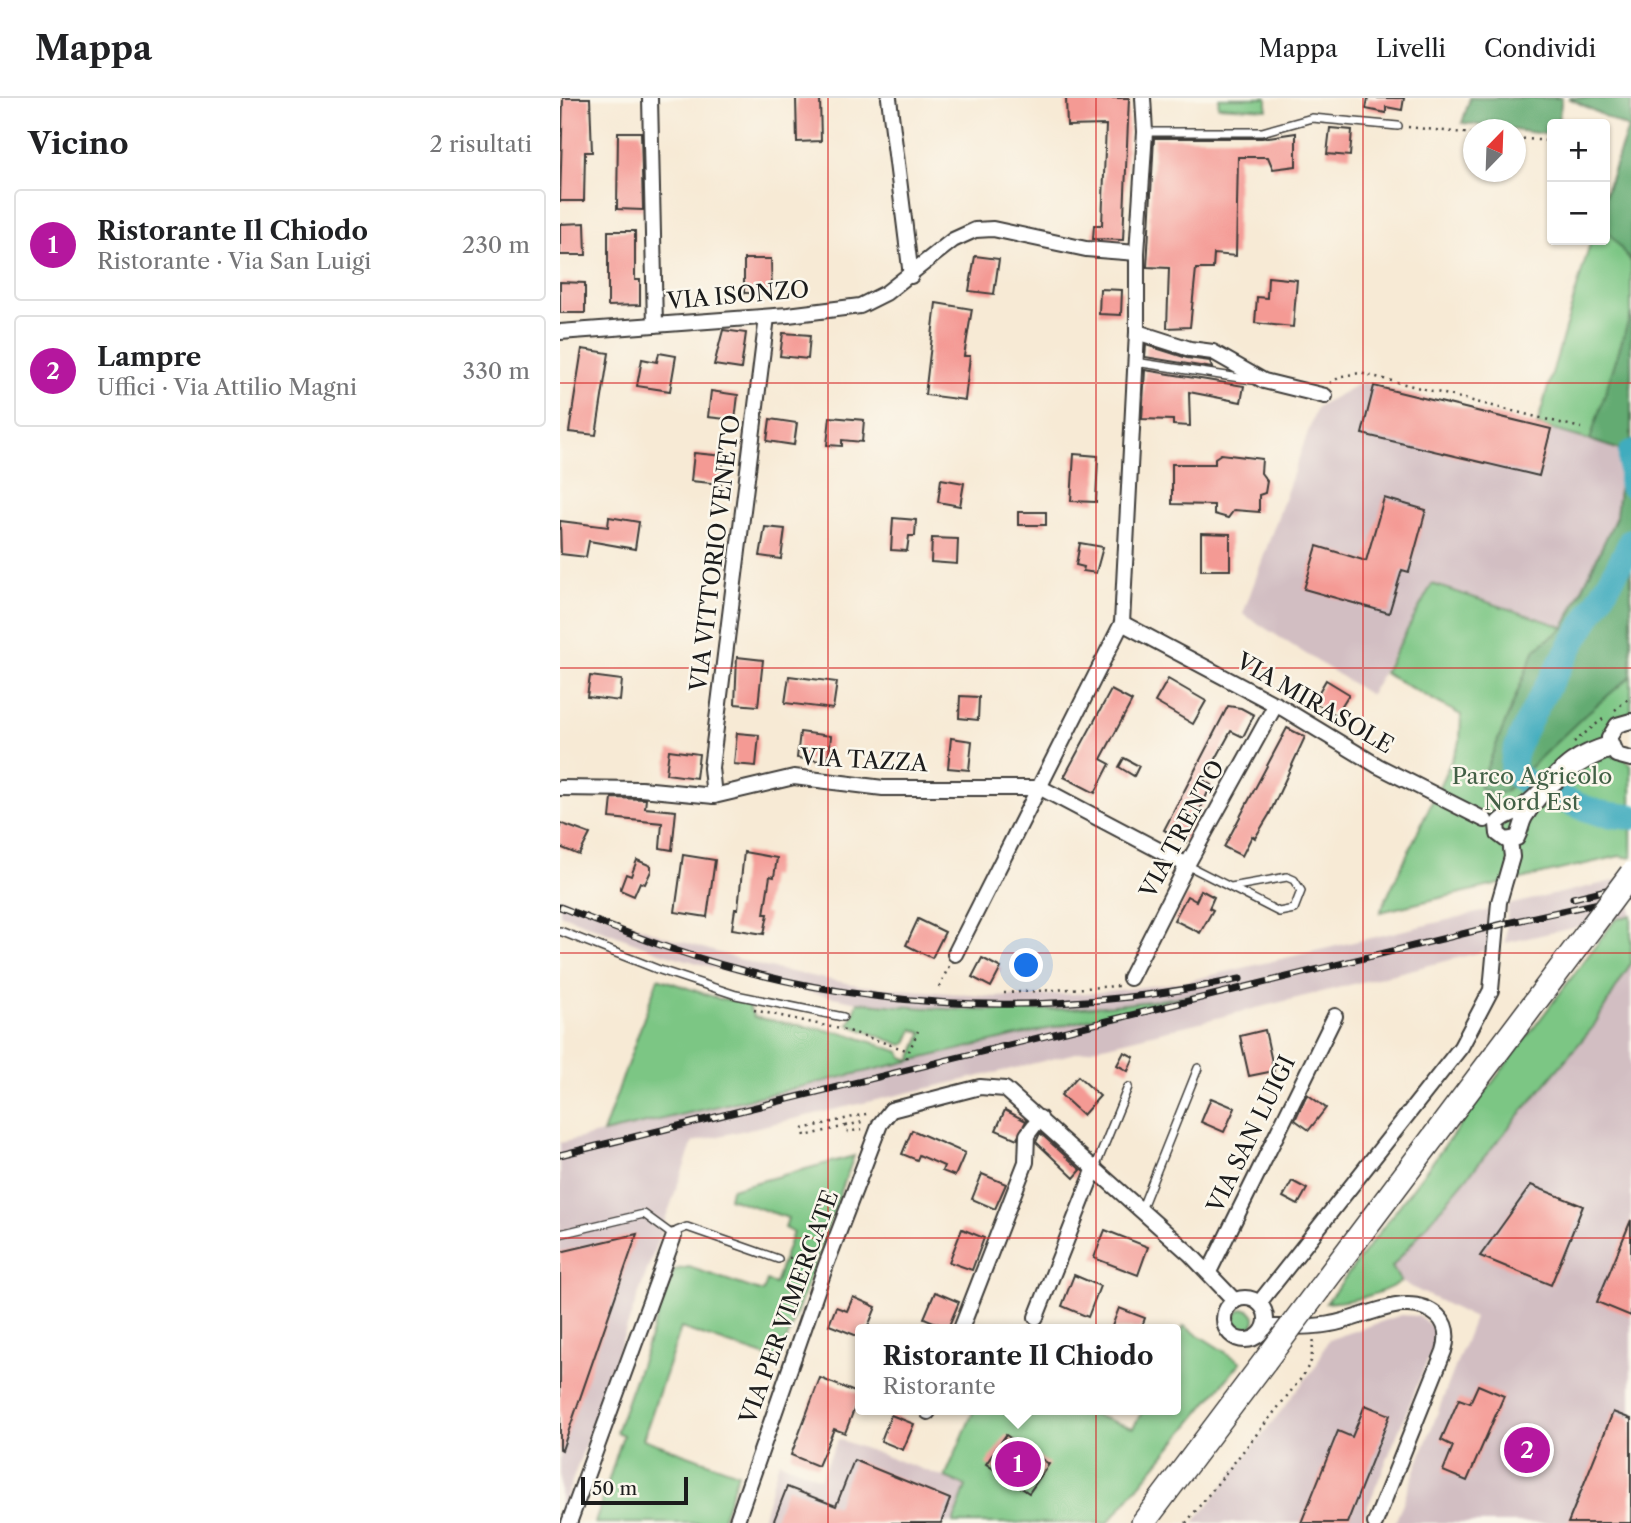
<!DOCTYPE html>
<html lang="it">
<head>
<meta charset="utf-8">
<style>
	:root { --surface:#fff; --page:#f6f6f6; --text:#202124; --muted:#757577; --line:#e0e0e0; --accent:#b5179e }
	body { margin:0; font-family:"Libre Caslon Text",serif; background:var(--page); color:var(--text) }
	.controls { position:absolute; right:21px; top:21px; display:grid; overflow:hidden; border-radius:7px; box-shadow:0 2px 5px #0004 }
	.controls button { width:63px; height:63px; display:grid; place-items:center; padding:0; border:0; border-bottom:2px solid var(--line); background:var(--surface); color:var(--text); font:35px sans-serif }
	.compass { position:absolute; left:903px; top:21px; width:63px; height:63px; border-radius:50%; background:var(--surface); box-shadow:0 2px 5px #0004; rotate:23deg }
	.scale { position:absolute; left:21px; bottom:18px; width:107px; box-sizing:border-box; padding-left:7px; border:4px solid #1c1c1c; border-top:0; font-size:19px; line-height:24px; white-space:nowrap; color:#1c1c1c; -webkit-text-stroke:5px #fbf7ec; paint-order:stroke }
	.you { position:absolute; left:467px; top:868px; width:24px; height:24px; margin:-18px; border:5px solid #fff; border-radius:50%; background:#1a73e8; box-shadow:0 0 0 10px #1a73e833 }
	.badge { display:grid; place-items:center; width:46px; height:46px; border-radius:50%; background:var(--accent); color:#fff; font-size:23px; font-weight:700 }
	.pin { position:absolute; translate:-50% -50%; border:4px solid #fff; box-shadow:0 2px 7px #0006 }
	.popup { position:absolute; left:295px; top:1226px; width:326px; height:91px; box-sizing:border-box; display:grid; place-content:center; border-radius:7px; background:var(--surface); filter:drop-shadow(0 2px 5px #0005); font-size:23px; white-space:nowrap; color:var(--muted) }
	.popup b { font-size:26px; color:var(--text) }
	.popup::after { content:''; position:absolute; left:50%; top:100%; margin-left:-14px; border:14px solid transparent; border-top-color:var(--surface) }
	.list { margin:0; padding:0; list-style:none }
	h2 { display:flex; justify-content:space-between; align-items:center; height:91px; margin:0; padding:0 28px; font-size:30px }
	h2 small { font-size:23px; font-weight:400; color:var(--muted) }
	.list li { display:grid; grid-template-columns:46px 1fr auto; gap:21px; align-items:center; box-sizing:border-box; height:112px; margin:0 14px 14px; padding:0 14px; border:2px solid var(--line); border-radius:7px }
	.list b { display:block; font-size:26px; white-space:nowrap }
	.list p { margin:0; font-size:23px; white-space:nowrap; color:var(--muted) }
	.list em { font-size:23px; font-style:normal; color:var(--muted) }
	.map { position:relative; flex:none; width:1071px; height:1425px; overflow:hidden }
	header { display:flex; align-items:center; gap:42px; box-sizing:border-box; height:98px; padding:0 35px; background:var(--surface); border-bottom:2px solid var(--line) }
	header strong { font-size:33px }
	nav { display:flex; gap:38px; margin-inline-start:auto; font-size:24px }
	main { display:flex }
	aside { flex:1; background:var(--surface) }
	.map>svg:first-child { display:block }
	.industrial { fill:#d2bec2 }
	.green { fill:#7bc684; stroke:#4c7150; stroke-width:2 }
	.forest { fill:#64ab72; stroke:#406447; stroke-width:2 }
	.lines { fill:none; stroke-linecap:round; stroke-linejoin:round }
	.river { stroke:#3facbe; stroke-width:26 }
	.building { fill:#f49a94 }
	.service-casing { stroke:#3d3b38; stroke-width:10 }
	.minor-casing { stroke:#3d3b38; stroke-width:18 }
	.primary-casing { stroke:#3d3b38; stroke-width:26 }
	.path { stroke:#3d3b38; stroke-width:2.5; stroke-dasharray:2 5; stroke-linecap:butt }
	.service { stroke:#fff; stroke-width:7 }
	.minor { stroke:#fff; stroke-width:14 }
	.primary { stroke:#fff; stroke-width:23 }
	.rail-casing { stroke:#1c1c1c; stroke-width:7 }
	.rail { stroke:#fbf7ec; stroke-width:4.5; stroke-dasharray:13; stroke-linecap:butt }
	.primary-bridge-casing { stroke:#3d3b38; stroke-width:26; stroke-linecap:butt }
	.primary-bridge { stroke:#fff; stroke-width:23 }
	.grid { fill:none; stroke:#d62828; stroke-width:2; stroke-opacity:0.55 }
	.labels { text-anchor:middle; stroke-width:5; stroke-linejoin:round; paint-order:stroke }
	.street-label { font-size:23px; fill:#1c1c1c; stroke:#fbf7ec }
	.park-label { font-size:23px; fill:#426046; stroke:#fbf7ec }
</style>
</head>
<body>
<header>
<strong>Mappa</strong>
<nav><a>Mappa</a><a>Livelli</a><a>Condividi</a></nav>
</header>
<main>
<aside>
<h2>Vicino<small>2 risultati</small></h2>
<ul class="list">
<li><span class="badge">1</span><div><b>Ristorante Il Chiodo</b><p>Ristorante · Via San Luigi</p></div><em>230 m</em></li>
<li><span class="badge">2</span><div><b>Lampre</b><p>Uffici · Via Attilio Magni</p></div><em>330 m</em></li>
</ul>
</aside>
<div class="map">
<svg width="1071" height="1425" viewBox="0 0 1071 1425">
	<rect width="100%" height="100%" fill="#fbf7ec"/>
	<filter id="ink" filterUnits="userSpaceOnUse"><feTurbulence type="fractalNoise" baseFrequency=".0143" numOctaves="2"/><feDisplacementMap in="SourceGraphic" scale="14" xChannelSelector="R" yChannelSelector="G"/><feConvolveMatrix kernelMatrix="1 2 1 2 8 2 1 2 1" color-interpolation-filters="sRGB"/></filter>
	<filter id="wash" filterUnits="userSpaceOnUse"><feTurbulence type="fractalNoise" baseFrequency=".00686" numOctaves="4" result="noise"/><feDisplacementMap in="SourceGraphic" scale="28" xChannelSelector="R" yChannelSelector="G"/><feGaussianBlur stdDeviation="1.57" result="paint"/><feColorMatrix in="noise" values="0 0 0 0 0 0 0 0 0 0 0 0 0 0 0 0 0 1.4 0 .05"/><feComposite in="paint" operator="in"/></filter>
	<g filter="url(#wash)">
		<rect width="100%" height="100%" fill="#f7ead5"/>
		<!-- industrial -->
		<g class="industrial">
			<path d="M802 284 991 331 1063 352 1056 419 1005 529 872 486 810 597 683 516 757 309Z"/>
			<path d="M1071 779V817L945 845 948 807Z"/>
			<path d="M0 799 104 838 205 869 302 888 434 899 533 895 623 884 930 812 927 851 918 855 447 972 133 1044 0 1417V1045L617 900 547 910 486 914 384 912 298 904 218 888 99 854 0 816Z"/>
			<path d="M1071 865V1425H835L914 1220 841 1184 832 1169 1033 929Z"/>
			<path d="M841 1217 859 1218 873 1230 875 1244 801 1425H634L756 1268 768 1242Z"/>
			<path d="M278 1341 406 1387 393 1425H201L219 1363 260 1380Z"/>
		</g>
		<!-- green -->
		<g class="green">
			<path d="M659 0H707V11L658 8Z"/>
			<path d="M1009 0H1071V618L1047 639 1071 667V760L1060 758 820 814 900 644 901 617 824 575 872 486 1004 529 1056 419 1063 352 977 327 1031 142H1045V95L1068 30Z"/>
			<path d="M1071 817V865L1033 929 832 1169 841 1184C816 1198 794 1203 766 1205L1055 822Z"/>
			<path d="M98 880 160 901 186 903 194 919 288 936 340 954 342 959 351 962 362 935 353 931 347 945 342 947 289 927 298 904C412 917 523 916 636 896L43 1035Z"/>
			<path d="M294 1058 219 1263 121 1230 83 1341 178 1375 161 1425H35L63 1337 56 1334 114 1172 129 1169 203 1194 207 1183 215 1186 233 1134 225 1130 228 1120 169 1100 171 1091Z"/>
			<circle cx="685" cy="1221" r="10"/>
			<path d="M624 1228 681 1264 548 1425H393L406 1388 385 1379 414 1312H518L573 1330 583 1312H616V1245Z"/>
		</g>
		<!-- forest -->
		<g class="forest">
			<path d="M910 0H1002L998 26H992V37L902 25Z"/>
			<path d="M1009 0H1071V164L1045 129V98L1068 30Z"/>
			<path d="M1071 215V578L1026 616 944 694 934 696 919 689 975 551 1005 529 1056 419 1063 353 1030 342Z"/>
		</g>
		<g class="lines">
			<!-- river -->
			<g class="river">
				<path d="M1071 355V387"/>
				<path d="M1071 443C1057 483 941 644 954 674 960 687 1024 710 1039 715 1049 717 1061 718 1071 719"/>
			</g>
		</g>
		<g id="blocks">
			<!-- building -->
			<g class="building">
				<path d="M3 0H30L32 54H25L24 103H0Z"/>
				<path d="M236 0H260L261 43 237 44Z"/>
				<path d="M506 0H569L563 142 533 141 534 127H542L546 27 507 28Z"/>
				<path d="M808 0H844L842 12 826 9V15L806 11Z"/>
				<path d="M770 30 792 32 790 58 767 56Z"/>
				<path d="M58 34H81L83 112 57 111Z"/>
				<path d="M736 35V68L713 71 708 59H678L676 158 654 156 653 171H636L630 229 607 230 609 170 587 169 594 40H702Z"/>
				<path d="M25 125 26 157H0V126Z"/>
				<path d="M48 133H75V182H80V207L48 208Z"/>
				<path d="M415 158 439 161 434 196 409 193Z"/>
				<path d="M184 161H211L212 195H184Z"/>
				<path d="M708 179 737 182 733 229 695 225 697 199 707 200Z"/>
				<path d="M0 184 25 185V215H0Z"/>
				<path d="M540 191 562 192 561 217 539 216Z"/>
				<path d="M376 205 412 211 404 258H410L405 302 365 297Z"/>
				<path d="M163 232 186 235 181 271 154 267Z"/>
				<path d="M223 235 250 237 248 261 220 258Z"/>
				<path d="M586 247 627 260 650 263 652 270 585 259Z"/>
				<path d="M22 251 49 255 36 337 9 334Z"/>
				<path d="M99 255 116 258 110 293 77 288 82 261 97 264Z"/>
				<path d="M585 272 684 288 681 304 629 294 630 328 613 327V322L582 321Z"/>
				<path d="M814 288 991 331 979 378 802 336Z"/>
				<path d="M151 293 178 297 175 322 148 319Z"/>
				<path d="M270 319 304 322 302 344 282 342V348L267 347Z"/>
				<path d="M210 321 237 325 234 347 207 343Z"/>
				<path d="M134 355 164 358 161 386 131 383Z"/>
				<path d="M514 356 538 358 536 404 511 403Z"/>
				<path d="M661 356 702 361 701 375 707 383 705 395 699 397V414L674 412 668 420 654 416V407L612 406V366H655V360Z"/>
				<path d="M381 381 404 385 400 408 378 404Z"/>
				<path d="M824 400 866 412 849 474 842 472 829 515 744 491 757 448 806 463Z"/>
				<rect x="458" y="414" width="28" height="13"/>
				<path d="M49 419 79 424 75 451 29 443 26 459 1 456 0 423 48 429Z"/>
				<path d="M333 420 356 422 355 438H349L347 453 331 452Z"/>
				<path d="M205 429 225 431 221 461 200 458Z"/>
				<path d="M641 435 670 436V472H641Z"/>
				<path d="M372 440 398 441 397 466 371 464Z"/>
				<path d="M520 445 543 449 536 475 523 473 524 469 516 467Z"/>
				<path d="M177 559 203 562 198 608 175 606Z"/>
				<path d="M30 578 62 582 60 603 27 599Z"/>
				<path d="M229 578 277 584 273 611 225 605Z"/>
				<path d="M608 581 646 603 633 626 595 604Z"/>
				<path d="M766 582 789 596 776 617 753 604Z"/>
				<path d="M551 592 572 603 541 661 550 666 535 695 504 679Z"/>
				<path d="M400 598 419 599 418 622 399 620Z"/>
				<path d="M668 608 681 610 694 617 683 639 671 633 644 683 651 687 626 744 604 732Z"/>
				<path d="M727 630 745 639 709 717 695 740 692 738 682 758 664 749Z"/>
				<path d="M240 634 271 638 268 664 237 660Z"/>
				<path d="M177 635 199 637 196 668 174 666Z"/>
				<path d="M391 640 412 643 409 672 388 670Z"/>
				<path d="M109 652 139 656 136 680 106 676Z"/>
				<path d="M564 660 579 668 574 678 559 669Z"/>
				<path d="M52 700 86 701 85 710 116 713 112 752 100 750 102 725 50 720Z"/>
				<path d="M0 725 30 736 19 757 0 749Z"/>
				<path d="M184 754 217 760 214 779 210 778 204 816H208L204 836 172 831 175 811H178Z"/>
				<path d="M123 757 155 762 147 819 115 814Z"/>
				<path d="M77 762 91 768V773L85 786 80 784 74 798 60 792 66 776 71 778Z"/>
				<path d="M641 792 654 799 649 810 653 812 640 835 614 822 627 798 636 803Z"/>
				<path d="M358 821 385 834 372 860 346 847Z"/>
				<path d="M422 860 441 870 431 889 412 879Z"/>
				<path d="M705 932 714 973 689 978 680 938Z"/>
				<path d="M564 954 574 959 568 973 557 967Z"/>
				<path d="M518 978 540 998 523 1017 501 997Z"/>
				<path d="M747 996 766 1010 749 1032 735 1022Z"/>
				<path d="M651 1000 675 1010 664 1034 641 1024Z"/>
				<path d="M445 1012 466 1023 457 1041 436 1032Z"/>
				<path d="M352 1032 405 1055 395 1078 382 1073 384 1068 359 1057 357 1062 342 1056Z"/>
				<path d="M480 1035 521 1072 514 1080 476 1044Z"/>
				<path d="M422 1076 446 1086 435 1111 412 1101Z"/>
				<path d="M732 1083 747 1091 738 1107 723 1099Z"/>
				<path d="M971 1087 1023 1108 991 1187 920 1158Z"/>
				<path d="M1071 1122V1218L1037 1204Z"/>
				<path d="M402 1131 424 1140 412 1172 389 1164Z"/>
				<path d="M545 1132 588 1149 578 1177 534 1160Z"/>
				<path d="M77 1136 2 1352 0 1351V1154Z"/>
				<path d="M514 1177 540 1188 528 1219 502 1208Z"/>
				<path d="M375 1194 399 1204 388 1230 364 1220Z"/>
				<path d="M293 1199 316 1209 307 1231H300V1239L269 1227 276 1209 287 1213Z"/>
				<path d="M559 1210 585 1220 581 1231H551Z"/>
				<path d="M260 1280 300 1296 285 1335 274 1331 258 1368 231 1357Z"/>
				<path d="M918 1287 944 1298 907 1383 883 1373 893 1348 881 1342 899 1301 910 1305Z"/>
				<path d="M805 1307 830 1317 787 1425H741L778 1333 792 1339Z"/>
				<path d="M1053 1314 1071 1321V1425H1008Z"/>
				<path d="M331 1317 354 1326 343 1352 321 1343Z"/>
				<path d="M446 1337 489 1366 469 1395 426 1366Z"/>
				<path d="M294 1362 390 1401 381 1425H213L227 1389 276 1408Z"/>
			</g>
		</g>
	</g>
	<g filter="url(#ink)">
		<use href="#blocks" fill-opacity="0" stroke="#3d3b38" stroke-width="2"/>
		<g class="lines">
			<!-- service casing -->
			<g class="service-casing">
				<g id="service">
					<path d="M586 34H702L752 20 838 28"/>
					<path d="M575 264 693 282"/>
					<path d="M627 767 719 814 734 811 741 793 734 782 727 779 671 789"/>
					<path d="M0 833 97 871 176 897 283 919"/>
					<path d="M535 1070 568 989"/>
					<path d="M581 1112 638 970"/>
					<path d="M0 1136 84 1116 114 1138 117 1133 127 1129 218 1161"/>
				</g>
			</g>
			<!-- minor casing -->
			<g class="minor-casing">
				<g id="minor">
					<path d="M90 0 95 227"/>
					<path d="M329 0 351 178"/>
					<path d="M0 234 228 217 300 208 326 195 393 142 415 132 433 131 526 151 577 155"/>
					<path d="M577 234 630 251 653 254 704 283 765 298"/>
					<path d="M562 525 724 611 818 668 925 722"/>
					<path d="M1071 623 1057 627 1049 640 1056 657 1071 661"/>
					<path d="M1049 646C996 662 998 682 960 711 952 718 943 717 937 726L938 736 946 742 957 740C961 733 961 726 965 719 984 688 1018 663 1051 652"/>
					<path d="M0 690 81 691 154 698 234 679 323 690H481L627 767"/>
					<path d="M154 698 151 670 207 219"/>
					<path d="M395 856 562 525 577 234V155L585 34 583 0"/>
					<path d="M570 880 627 767 716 606"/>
					<path d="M649 1174 775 918"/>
					<circle cx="685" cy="1221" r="21"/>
					<path d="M699 1205 901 949 931 892 939 804 952 759 950 742"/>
					<path d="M476 1219 535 1070"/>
					<path d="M705 1229C726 1229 749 1230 770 1226 804 1221 848 1191 878 1218 888 1228 888 1240 884 1253L815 1425"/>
					<path d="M401 1231 466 1064 467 1037 480 1020"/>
					<path d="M368 1314 369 1312"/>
					<path d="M9 1425 114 1138"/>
					<path d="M176 1425 266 1167 320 1026 331 1012 420 989 445 991 630 1156 675 1203"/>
				</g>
			</g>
			<!-- primary casing -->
			<g class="primary-casing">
				<g id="primary">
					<path d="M759 1191 1033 827"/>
					<path d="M583 1425 705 1263"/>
				</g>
			</g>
			<!-- path -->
			<g class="path">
				<path d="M848 29 914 36"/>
				<path d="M956 40 989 43"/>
				<path d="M770 285 782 278 800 275 1021 330"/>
				<path d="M1055 612 1071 598"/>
				<path d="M1014 644 1044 620"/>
				<path d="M379 889 389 868"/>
				<path d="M444 895 558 888"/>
				<path d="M194 912 289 933 349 953"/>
				<path d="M346 960 358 933"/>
				<path d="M286 1028 306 1023"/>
				<path d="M302 1031 288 1034 286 1028 245 1038 243 1031 310 1015"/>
				<path d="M229 1160 245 1159 253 1162"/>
				<path d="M626 1425 743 1278 751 1263 754 1240"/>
			</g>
			<!-- service -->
			<use href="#service" class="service"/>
			<!-- minor -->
			<use href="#minor" class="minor"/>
			<!-- primary -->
			<use href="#primary" class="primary"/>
			<!-- rail casing -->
			<g class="rail-casing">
				<g id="rail">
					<path d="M1013 800 1071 786"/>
					<path d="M0 809C59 832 119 856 181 872 346 916 513 916 680 881"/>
					<path d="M0 1057 947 825 1071 798"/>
				</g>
			</g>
			<!-- rail -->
			<use href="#rail" class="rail"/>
			<!-- primary-bridge casing -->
			<g class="primary-bridge-casing">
				<g id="primary-bridge">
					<path d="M1033 827 1071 776"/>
					<path d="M705 1263 759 1191"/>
				</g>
			</g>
			<!-- primary-bridge -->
			<use href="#primary-bridge" class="primary-bridge"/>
		</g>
	</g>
	<!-- grid -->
	<path class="grid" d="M268 0V1425M536 0V1425M803 0V1425M0 285H1071M0 570H1071M0 855H1071M0 1140H1071"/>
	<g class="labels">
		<!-- street labels -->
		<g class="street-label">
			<text transform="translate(178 197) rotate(-5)" y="8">VIA ISONZO</text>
			<text transform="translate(155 455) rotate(-83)" y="8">VIA VITTORIO VENETO</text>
			<text transform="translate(755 605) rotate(30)" y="8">VIA MIRASOLE</text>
			<text transform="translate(304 662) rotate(3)" y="8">VIA TAZZA</text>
			<text transform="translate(622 731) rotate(-62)" y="8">VIA TRENTO</text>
			<text transform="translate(691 1036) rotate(-64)" y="8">VIA SAN LUIGI</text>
			<text transform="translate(229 1209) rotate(-70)" y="8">VIA PER VIMERCATE</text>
		</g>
		<!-- park labels -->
		<g class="park-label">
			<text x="972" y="686">Parco Agricolo<tspan x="972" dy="26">Nord Est</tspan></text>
		</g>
	</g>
</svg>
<div class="controls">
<button>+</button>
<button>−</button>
</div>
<svg class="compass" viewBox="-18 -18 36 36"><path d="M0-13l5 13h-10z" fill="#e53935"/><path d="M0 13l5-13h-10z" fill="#757577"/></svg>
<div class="scale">50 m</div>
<div class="you"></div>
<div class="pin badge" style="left:458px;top:1366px">1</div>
<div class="popup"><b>Ristorante Il Chiodo</b>Ristorante</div>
<div class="pin badge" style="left:967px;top:1352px">2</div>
</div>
</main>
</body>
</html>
